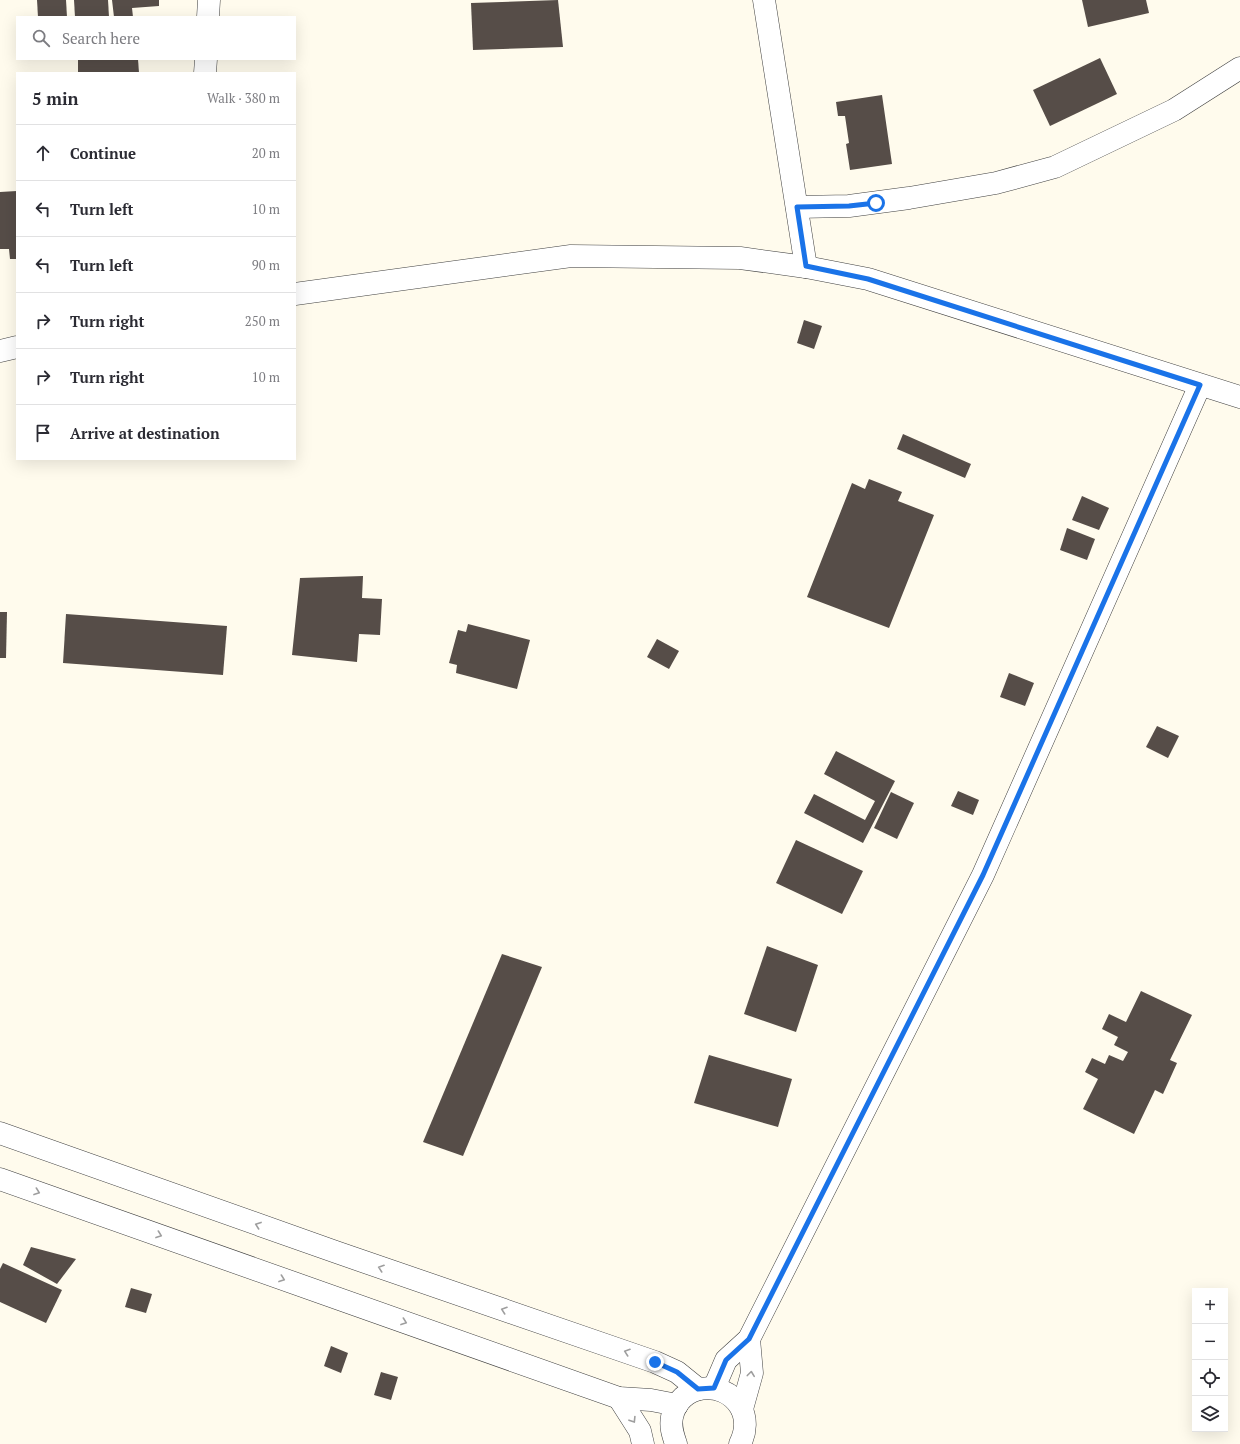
<!DOCTYPE html>
<html lang="en">
<head>
<meta charset="utf-8">
<style>
	:root { --surface:#fff; --page:#f2f2f3; --text:#2b2b33; --muted:#7c7c81; --line:#e1e1e2 }
	body { margin:0; font-family:"PT Serif",serif; background:var(--page); color:var(--text) }
	.controls { position:absolute; right:12px; bottom:12px; display:grid; overflow:hidden; border-radius:0px; box-shadow:0 4px 16px #0002 }
	.controls button { width:36px; height:36px; display:grid; place-items:center; padding:0; border:0; border-bottom:1px solid var(--line); background:var(--surface); color:var(--text); font:20px sans-serif }
	.stop { position:absolute; width:12px; height:12px; margin:-9px; border:3px solid #1a73e8; border-radius:50%; background:#fff }
	.stop.end { background:#1a73e8; border-color:#fff; box-shadow:0 1px 4px #0008 }
	.list { margin:0; padding:0; list-style:none }
	h2 { display:flex; justify-content:space-between; align-items:center; height:52px; margin:0; padding:0 16px; font-size:17px }
	h2 small { font-size:13px; font-weight:400; color:var(--muted) }
	.list li { display:grid; grid-template-columns:26px 1fr auto; gap:12px; align-items:center; box-sizing:border-box; height:56px; padding:0 16px; border-top:1px solid var(--line) }
	.list b { display:block; font-size:15px; white-space:nowrap }
	.list em { font-size:13px; font-style:normal; color:var(--muted) }
	.icon { flex:none; width:22px; height:22px; fill:none; stroke:currentColor; stroke-width:2; stroke-linecap:round; stroke-linejoin:round }
	.map { position:relative; flex:none; width:1240px; height:1444px; overflow:hidden }
	.search { position:absolute; background:var(--surface); box-shadow:0 4px 16px #0002; left:16px; top:16px; width:280px; height:44px; display:flex; align-items:center; gap:10px; box-sizing:border-box; padding:0 14px; border-radius:0px; color:var(--muted); font-size:15px }
	.panel { position:absolute; background:var(--surface); box-shadow:0 4px 16px #0002; left:16px; top:72px; width:280px; height:388px; border-radius:0px }
	.map>svg:first-child { display:block }
	.building { fill:#564d48 }
	.lines { fill:none; stroke-linecap:round; stroke-linejoin:round }
	.street-casing { stroke:#404040; stroke-width:23 }
	.street { stroke:#fff; stroke-width:22 }
	.oneway { stroke:#9e9e9e }
	.route { stroke:#1a73e8; stroke-width:5 }
</style>
</head>
<body>
<div class="map">
<svg width="1240" height="1444" viewBox="0 0 1240 1444">
	<rect width="100%" height="100%" fill="#fffbed"/>
	<!-- building -->
	<g class="building">
		<path d="M37 0H66L67 17H38Z"/>
		<path d="M74 0H108L109 17H75Z"/>
		<path d="M112 0H159V6L132 8 133 17H114Z"/>
		<path d="M558 0 563 47 473 50 471 3Z"/>
		<path d="M1082 0H1146L1149 13 1088 27Z"/>
		<path d="M1100 58 1117 94 1050 126 1033 90Z"/>
		<path d="M78 59H138L139 73H78Z"/>
		<path d="M882 95 892 164 850 170 846 144 849 143 845 116H838L836 102Z"/>
		<path d="M17 191V259H10L9 249H0V192Z"/>
		<path d="M804 320 822 326 814 349 797 343Z"/>
		<path d="M903 434 971 464 965 478 897 449Z"/>
		<path d="M869 479 902 492 898 501 934 515 889 628 807 597 852 483 865 489Z"/>
		<path d="M1082 496 1109 508 1099 530 1072 520Z"/>
		<path d="M1067 528 1095 539 1087 560 1060 550Z"/>
		<path d="M363 576 362 598 382 599 380 635 359 634 357 662 292 655 300 578Z"/>
		<path d="M0 612H7L6 658H0Z"/>
		<path d="M66 614 227 626 223 675 63 663Z"/>
		<path d="M468 624 530 640 517 689 456 673 457 665 449 663 458 630 466 632Z"/>
		<path d="M657 639 679 651 669 669 647 657Z"/>
		<path d="M1009 673 1034 683 1025 706 1000 697Z"/>
		<path d="M1157 726 1179 736 1168 758 1146 747Z"/>
		<path d="M836 751 895 781 863 843 804 813 814 794 865 820 875 801 824 774Z"/>
		<path d="M958 791 979 800 973 815 951 806Z"/>
		<path d="M891 792 914 803 897 839 874 828Z"/>
		<path d="M796 840 863 871 842 914 776 883Z"/>
		<path d="M767 946 818 965 796 1032 744 1014Z"/>
		<path d="M502 954 542 967 463 1156 423 1142Z"/>
		<path d="M1141 991 1192 1015 1170 1060 1177 1063 1163 1094 1155 1090 1134 1134 1083 1109 1098 1079 1085 1072 1092 1058 1105 1064 1109 1055 1123 1061 1128 1052 1114 1045 1118 1037 1102 1029 1109 1014 1126 1022Z"/>
		<path d="M709 1055 792 1079 778 1127 694 1103Z"/>
		<path d="M31 1247 76 1259 57 1284 23 1265Z"/>
		<path d="M3 1263 62 1290 46 1323 0 1302V1269Z"/>
		<path d="M131 1288 152 1294 146 1313 125 1307Z"/>
		<path d="M331 1346 348 1353 341 1373 324 1366Z"/>
		<path d="M381 1372 398 1377 391 1400 374 1395Z"/>
	</g>
	<g class="lines">
		<!-- street casing -->
		<g class="street-casing">
			<g id="street">
				<path d="M764 0 806 267"/>
				<path d="M208 17 209 0"/>
				<path d="M205 73 206 59"/>
				<path d="M797 207 849 206 909 198 996 183 1055 167 1174 110 1240 68"/>
				<path d="M295 294 571 256 740 258 806 267 868 279 1240 397"/>
				<path d="M0 351 17 347"/>
				<path d="M0 1133 336 1252 655 1362 677 1372 698 1389"/>
				<path d="M0 1179 619 1398 651 1400 677 1405"/>
				<path d="M714 1388 726 1360 749 1339 983 875 1200 385"/>
				<path d="M619 1398 640 1431 643 1444"/>
				<path d="M742 1409 752 1373 749 1339"/>
				<path d="M676 1444C673 1435 670 1427 672 1417 679 1384 722 1378 740 1406 747 1418 746 1432 740 1444"/>
			</g>
		</g>
		<!-- street -->
		<use href="#street" class="street"/>
	</g>
	<!-- one-way arrows -->
	<defs><path id="oneway-chevron" d="M-2-3.5L2.5 0L-2 3.5" fill="none" stroke-width="1.6" stroke-linecap="round" stroke-linejoin="round"/></defs>
	<g class="oneway">
		<use href="#oneway-chevron" transform="translate(37 1192) rotate(20)"/>
		<use href="#oneway-chevron" transform="translate(258 1225) rotate(-160)"/>
		<use href="#oneway-chevron" transform="translate(159 1235) rotate(20)"/>
		<use href="#oneway-chevron" transform="translate(381 1268) rotate(-161)"/>
		<use href="#oneway-chevron" transform="translate(282 1279) rotate(20)"/>
		<use href="#oneway-chevron" transform="translate(504 1310) rotate(-161)"/>
		<use href="#oneway-chevron" transform="translate(404 1322) rotate(20)"/>
		<use href="#oneway-chevron" transform="translate(627 1352) rotate(-161)"/>
		<use href="#oneway-chevron" transform="translate(751 1374) rotate(-83)"/>
		<use href="#oneway-chevron" transform="translate(633 1420) rotate(58)"/>
	</g>
	<g class="lines">
		<!-- route -->
		<path class="route" d="M655 1362 677 1372 698 1389 714 1388 726 1360 749 1339 983 875 1200 385 868 279 806 266 797 207 849 206 876 203"/>
	</g>
</svg>
<div class="controls">
<button>+</button>
<button>−</button>
<button><svg class="icon" aria-label="locate" viewBox="0 0 24 24"><circle cx="12" cy="12" r="6"/><path d="M12 2v4M12 18v4M2 12h4M18 12h4"/></svg></button>
<button><svg class="icon" aria-label="layers" viewBox="0 0 24 24"><path d="M12 4l9 5-9 5-9-5zM3 14l9 5 9-5"/></svg></button>
</div>
<div class="stop" style="left:876px;top:203px"></div>
<div class="stop end" style="left:655px;top:1362px"></div>
<div class="search"><svg class="icon" aria-label="search" viewBox="0 0 24 24"><circle cx="10" cy="10" r="6"/><path d="M15 15l6 6"/></svg>Search here</div>
<section class="panel">
<h2>5 min<small>Walk · 380 m</small></h2>
<ul class="list">
<li><svg class="icon" aria-label="ahead" viewBox="0 0 24 24"><path d="M12 20V5M6 11l6-6 6 6"/></svg><div><b>Continue</b></div><em>20 m</em></li>
<li><svg class="icon" aria-label="left" viewBox="0 0 24 24"><path d="M17 20v-9H6M10 6l-5 5 5 5"/></svg><div><b>Turn left</b></div><em>10 m</em></li>
<li><svg class="icon" aria-label="left" viewBox="0 0 24 24"><path d="M17 20v-9H6M10 6l-5 5 5 5"/></svg><div><b>Turn left</b></div><em>90 m</em></li>
<li><svg class="icon" aria-label="right" viewBox="0 0 24 24"><path d="M7 20v-9h11M14 6l5 5-5 5"/></svg><div><b>Turn right</b></div><em>250 m</em></li>
<li><svg class="icon" aria-label="right" viewBox="0 0 24 24"><path d="M7 20v-9h11M14 6l5 5-5 5"/></svg><div><b>Turn right</b></div><em>10 m</em></li>
<li><svg class="icon" aria-label="arrive" viewBox="0 0 24 24"><path d="M6 21V4h12l-3 4 3 4H6"/></svg><div><b>Arrive at destination</b></div></li>
</ul>
</section>
</div>
</body>
</html>
